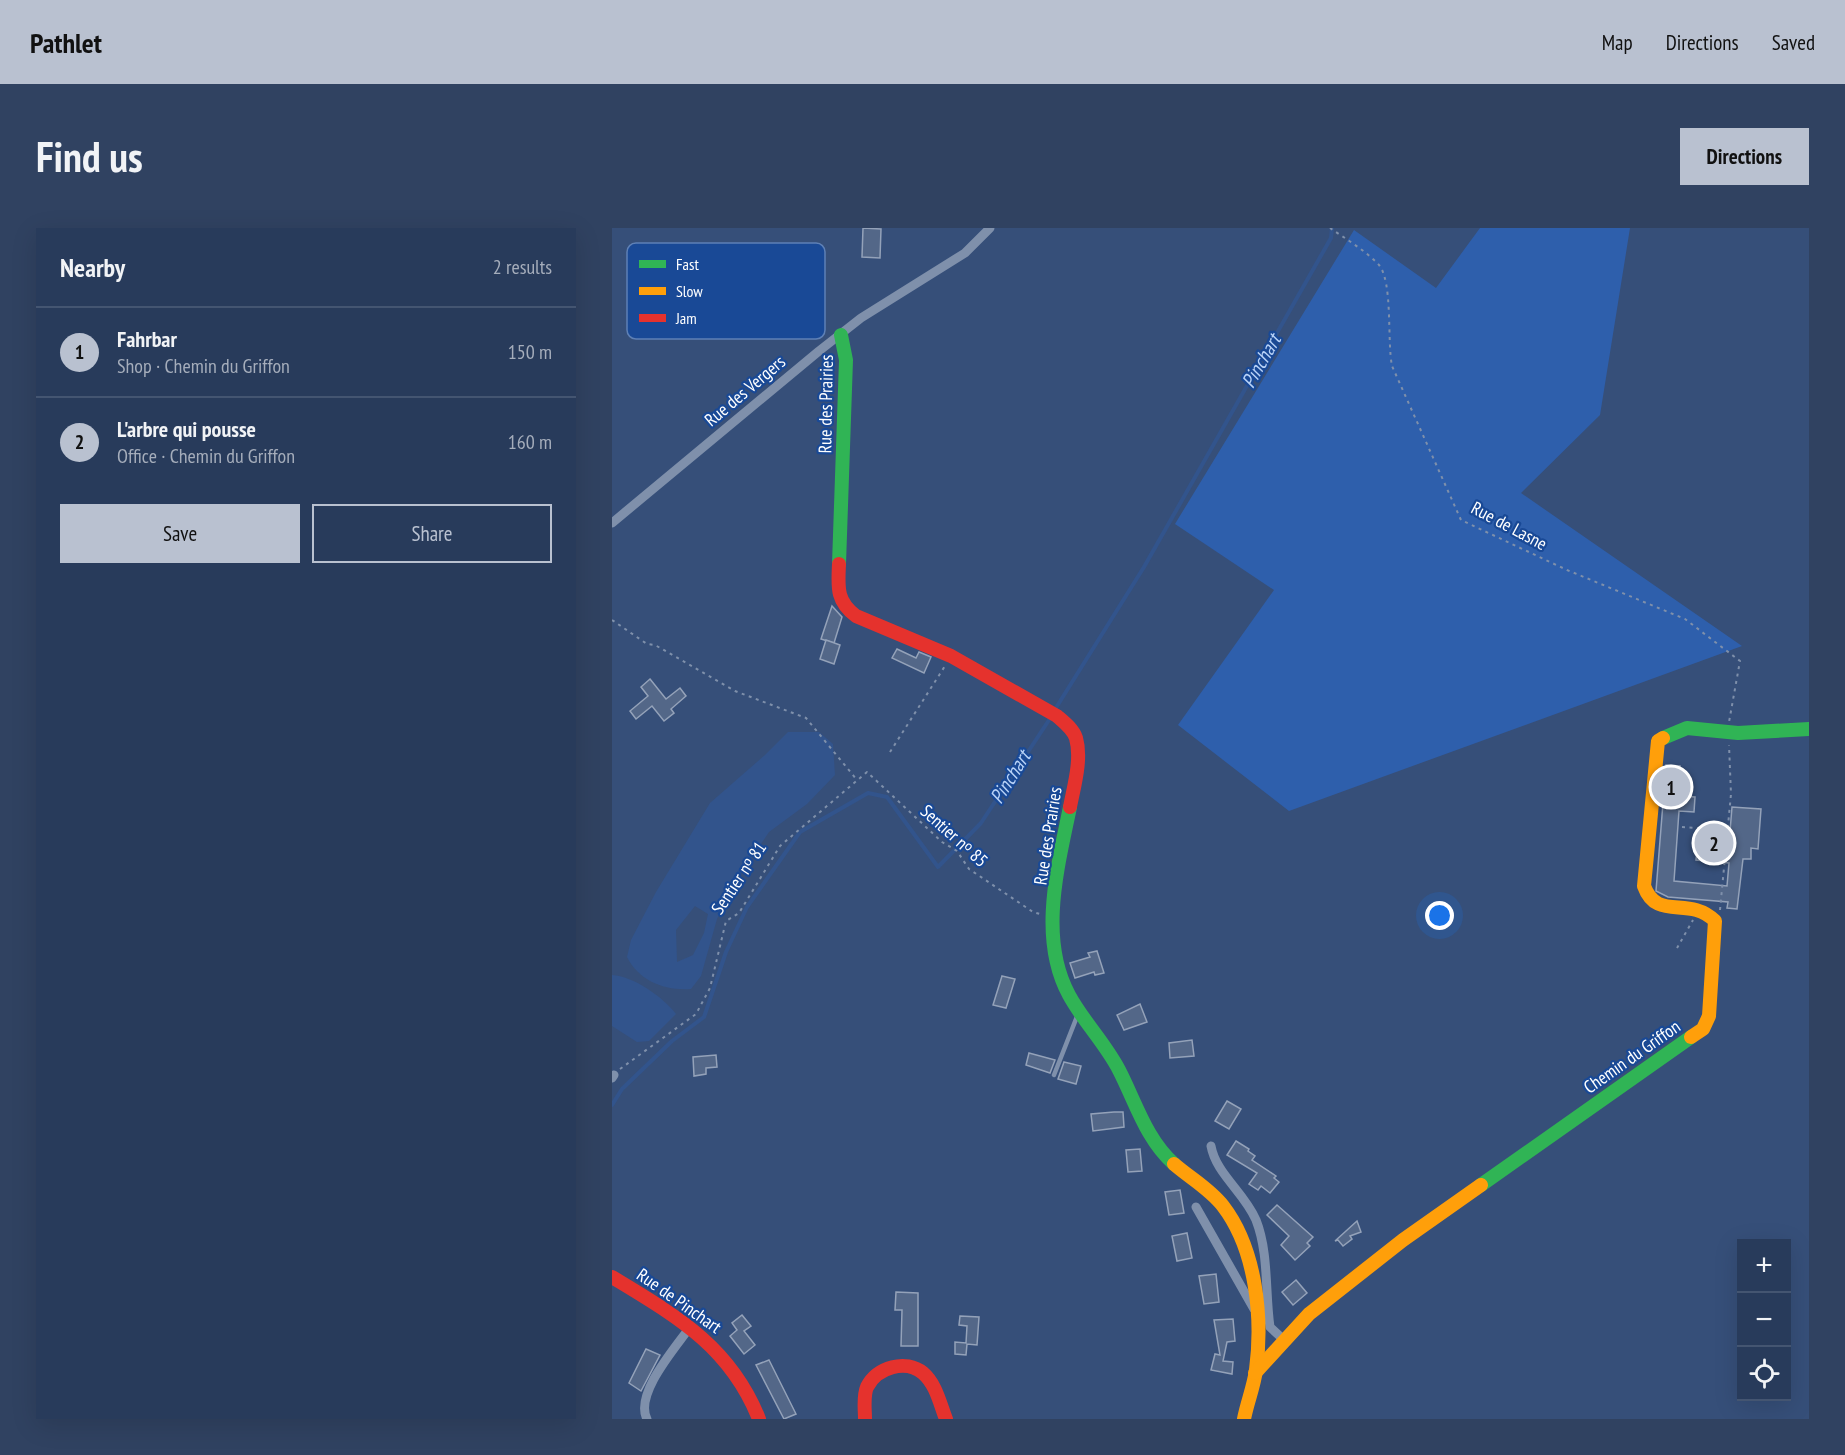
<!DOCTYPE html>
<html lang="en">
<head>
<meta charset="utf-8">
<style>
	:root { --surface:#283b5b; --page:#304261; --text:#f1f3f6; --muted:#a5adbb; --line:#445571; --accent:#b9c1d0 }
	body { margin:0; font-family:"PT Sans Narrow",sans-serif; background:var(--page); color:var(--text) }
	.controls { position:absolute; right:18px; bottom:18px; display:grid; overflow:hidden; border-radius:0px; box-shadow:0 6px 24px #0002 }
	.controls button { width:54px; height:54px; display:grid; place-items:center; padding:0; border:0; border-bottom:2px solid var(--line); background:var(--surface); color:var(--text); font:30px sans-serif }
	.you { position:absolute; left:828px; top:688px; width:21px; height:21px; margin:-15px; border:4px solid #fff; border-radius:50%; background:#1a73e8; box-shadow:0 0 0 9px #1a73e833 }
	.badge { display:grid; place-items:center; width:39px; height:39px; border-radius:50%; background:var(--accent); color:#111; font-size:20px; font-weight:700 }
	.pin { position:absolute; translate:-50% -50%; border:3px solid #fff; box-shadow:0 2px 6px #0006 }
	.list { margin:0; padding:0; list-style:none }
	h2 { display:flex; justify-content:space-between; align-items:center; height:78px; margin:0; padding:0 24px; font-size:26px }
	h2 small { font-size:20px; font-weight:400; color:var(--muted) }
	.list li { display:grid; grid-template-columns:39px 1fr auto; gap:18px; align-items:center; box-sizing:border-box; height:90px; padding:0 24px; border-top:2px solid var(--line) }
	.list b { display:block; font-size:22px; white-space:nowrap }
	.list p { margin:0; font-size:20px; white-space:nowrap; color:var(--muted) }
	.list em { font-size:20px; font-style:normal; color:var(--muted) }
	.actions { display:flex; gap:12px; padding:18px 24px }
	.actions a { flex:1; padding:14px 0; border:2px solid var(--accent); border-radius:0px; text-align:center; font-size:21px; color:var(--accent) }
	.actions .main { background:var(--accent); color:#111 }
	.icon { flex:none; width:33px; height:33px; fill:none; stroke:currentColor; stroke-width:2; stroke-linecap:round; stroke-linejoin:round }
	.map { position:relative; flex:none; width:1197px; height:1191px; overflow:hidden; border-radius:0px }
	header { display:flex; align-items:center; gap:36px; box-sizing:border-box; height:84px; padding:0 30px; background:var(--accent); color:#111 }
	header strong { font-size:28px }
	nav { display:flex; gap:33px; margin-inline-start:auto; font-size:21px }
	.intro { display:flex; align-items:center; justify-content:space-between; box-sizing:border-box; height:144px; padding:0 36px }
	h1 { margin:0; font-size:42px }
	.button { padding:15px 27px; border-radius:0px; background:var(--accent); color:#111; font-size:21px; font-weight:700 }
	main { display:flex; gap:36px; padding:0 36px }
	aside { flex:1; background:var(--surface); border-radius:0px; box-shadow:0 6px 24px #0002 }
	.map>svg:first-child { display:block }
	.green { fill:#2e5fac }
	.water { fill:#32548c; fill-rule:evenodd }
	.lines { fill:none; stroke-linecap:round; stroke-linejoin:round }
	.stream { stroke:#32548c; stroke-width:4 }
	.building { fill:#536788; stroke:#94a2b9; stroke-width:1.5 }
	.path { stroke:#7f90ab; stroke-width:2; stroke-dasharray:3 4.5; stroke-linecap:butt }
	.lane { stroke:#7f90ab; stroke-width:4.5 }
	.street { stroke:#7f90ab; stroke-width:9 }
	.fast { stroke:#30b455; stroke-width:14 }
	.slow { stroke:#ff9f0a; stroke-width:14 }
	.jam { stroke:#e5322d; stroke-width:14 }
	.labels { text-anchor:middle; stroke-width:4.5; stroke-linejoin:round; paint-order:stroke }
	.street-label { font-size:18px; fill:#fff; stroke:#194996 }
	.water-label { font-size:20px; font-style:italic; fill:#b8d2f7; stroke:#194996 }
	.key { fill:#194996; stroke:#5e80b6; stroke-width:1.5 }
	.key-label { font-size:16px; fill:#fff }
</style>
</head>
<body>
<header>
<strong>Pathlet</strong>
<nav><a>Map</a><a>Directions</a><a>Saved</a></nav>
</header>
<div class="intro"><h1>Find us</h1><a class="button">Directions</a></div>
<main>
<aside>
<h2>Nearby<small>2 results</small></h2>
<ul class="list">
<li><span class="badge">1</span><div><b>Fahrbar</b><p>Shop · Chemin du Griffon</p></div><em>150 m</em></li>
<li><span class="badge">2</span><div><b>L'arbre qui pousse</b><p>Office · Chemin du Griffon</p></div><em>160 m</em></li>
</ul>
<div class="actions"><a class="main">Save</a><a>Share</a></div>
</aside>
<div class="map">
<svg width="1197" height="1191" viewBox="0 0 1197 1191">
	<rect width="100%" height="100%" fill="#364f79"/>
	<!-- green -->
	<path class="green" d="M868 0H1018L988 187 909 265 1130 418 677 583 566 497 662 362 563 296 742 2 824 60Z"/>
	<!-- water -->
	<g class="water">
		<path d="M176 504H207L221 516 223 547 195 576 157 604 126 650 105 691 89 748 79 761C53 763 27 753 15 729L19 712 44 664 98 575 153 527ZM83 678 96 686 92 705 81 727 65 734 64 702Z"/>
		<path d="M0 747C21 748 51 769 64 786L37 813 25 814 0 798Z"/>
	</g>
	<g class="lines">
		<!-- stream -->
		<g class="stream">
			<path d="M442 483 532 339 719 10 720 0"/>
			<path d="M0 877 10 861 60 813 92 789 114 724 135 679 188 604 256 565 275 569 326 639 369 595 439 489"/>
		</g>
	</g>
	<!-- building -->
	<g class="building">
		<path d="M251 0 269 1 268 30 250 29Z"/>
		<path d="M220 378 230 389 222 415 209 411Z"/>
		<path d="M214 412 228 417 222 436 208 431Z"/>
		<path d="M285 421 304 430 307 424 319 429 312 445 280 430Z"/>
		<path d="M38 451 54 471 68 460 74 468 59 481 62 485 52 493 40 478 24 491 18 483 36 468 29 459Z"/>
		<path d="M1054 537 1068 538V568L1083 569 1082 584 1067 583 1062 653 1115 658 1117 635 1084 632 1086 614 1117 616 1120 579 1149 581 1146 621 1139 620V631H1131L1125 681 1115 680 1116 674 1056 669 1044 663Z"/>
		<path d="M485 723 492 745 483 747 482 744 463 750 458 735 478 729 476 725Z"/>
		<path d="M390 748 403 751 394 780 381 777Z"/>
		<path d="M528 776 535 794 512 802 505 787Z"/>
		<path d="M580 812 582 828 558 830 557 815Z"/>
		<path d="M417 825 443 832 438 845 414 837Z"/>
		<path d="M104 827 105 839 94 840V846L82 848 81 829Z"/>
		<path d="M452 834 469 838 464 856 446 851Z"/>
		<path d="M615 873 629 881 617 901 603 893Z"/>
		<path d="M502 884H511L512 899 481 903 479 886Z"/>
		<path d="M624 913 637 921 636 923 643 928 640 932 664 948 662 950 667 954 658 965 649 958 646 962 637 956 645 945 615 927Z"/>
		<path d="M528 921 530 943 516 944 514 922Z"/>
		<path d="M568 962 572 985 557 987 553 964Z"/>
		<path d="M665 977 701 1009 695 1015 698 1018 683 1032 669 1017 677 1008 655 987Z"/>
		<path d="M745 993 749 1004 738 1008 740 1011 731 1018 726 1012 723 1013Z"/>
		<path d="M575 1005 580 1030 565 1033 560 1008Z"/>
		<path d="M604 1046 607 1074 592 1076 587 1048Z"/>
		<path d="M684 1052 695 1065 681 1077 670 1064Z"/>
		<path d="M284 1064 306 1065V1118H289L290 1082H283Z"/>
		<path d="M130 1087 139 1098 132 1103 143 1117 132 1126 118 1108 125 1102 120 1095Z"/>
		<path d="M348 1088 367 1089 365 1117 355 1116 354 1127 343 1126V1114L354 1115 355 1098 347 1097Z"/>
		<path d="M621 1091 623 1113 615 1114 611 1133 621 1134 620 1146 599 1142 603 1126 608 1127 602 1092Z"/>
		<path d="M34 1121 48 1127 29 1163 17 1155Z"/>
		<path d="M157 1132 184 1186 172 1191 144 1137Z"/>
	</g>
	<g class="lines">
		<!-- path -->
		<g class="path">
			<path d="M718 0C734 11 754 23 767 37 781 54 775 113 780 138L849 292 955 342 1073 391 1128 433 1117 494"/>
			<path d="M0 392 35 416 43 417 123 463 194 490 245 552"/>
			<path d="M278 524 333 438"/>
			<path d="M1070 599 1117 602"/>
			<path d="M1108 682 1119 566 1117 517"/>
			<path d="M1065 720 1081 692"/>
			<path d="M8 841 84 786 98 760 114 693 127 685 168 618 255 544 330 614 345 623 357 641 421 684 428 686"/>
		</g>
		<!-- lane -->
		<path class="lane" d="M442 847 466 786"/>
		<!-- street -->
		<g class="street">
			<path d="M0 295 207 123 249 90 353 25 378 0"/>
			<path d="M0 850 2 847"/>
			<path d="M599 918C604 946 632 964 644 992 657 1025 653 1065 658 1099L672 1112"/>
			<path d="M584 979 642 1081"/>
			<path d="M35 1191C22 1166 64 1119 78 1099"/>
		</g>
		<!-- fast -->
		<g class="fast">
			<path d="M227 336 234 132 229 107"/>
			<path d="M1051 510 1075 500 1126 505 1197 501"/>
			<path d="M458 579C446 638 426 710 457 767 471 793 493 815 507 842 524 875 534 911 562 936"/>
			<path d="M869 957 1079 809"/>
		</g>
		<!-- slow -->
		<g class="slow">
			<path d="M1051 510 1046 513 1032 658C1045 694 1077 667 1103 693L1097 788 1091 801 1079 809"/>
			<path d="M562 936C578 950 598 961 611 978 644 1021 651 1089 644 1142 642 1158 635 1175 632 1191"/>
			<path d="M643 1145 697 1086 791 1012 869 957"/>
		</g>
		<!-- jam -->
		<g class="jam">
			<path d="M227 336C226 359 224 373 244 388L339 428 445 488C452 494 461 501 464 510 470 531 462 558 458 579"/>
			<path d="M0 1049C64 1088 118 1118 147 1191"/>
			<path d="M253 1191C253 1181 251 1168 255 1159 265 1139 294 1131 311 1145 324 1156 328 1176 334 1191"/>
		</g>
	</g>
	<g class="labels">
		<!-- street labels -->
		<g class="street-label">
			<text transform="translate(133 163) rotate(-40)" y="6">Rue des Vergers</text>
			<text transform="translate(214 176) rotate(-89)" y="6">Rue des Prairies</text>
			<text transform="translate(897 298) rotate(28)" y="6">Rue de Lasne</text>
			<text transform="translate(342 608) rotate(42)" y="6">Sentier nᵒ 85</text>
			<text transform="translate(436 608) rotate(-81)" y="6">Rue des Prairies</text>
			<text transform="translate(127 650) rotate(-56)" y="6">Sentier nᵒ 81</text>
			<text transform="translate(1020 829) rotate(-35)" y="6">Chemin du Griffon</text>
			<text transform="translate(67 1073) rotate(35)" y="6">Rue de Pinchart</text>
		</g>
		<!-- water labels -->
		<g class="water-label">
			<text transform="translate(649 133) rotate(-60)" y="7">Pinchart</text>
			<text transform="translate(398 549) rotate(-58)" y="7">Pinchart</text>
		</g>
	</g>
	<!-- legend -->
	<rect x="15" y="15" width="198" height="96" rx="9" class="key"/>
	<rect x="27" y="32" width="27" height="8" fill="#30b455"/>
	<rect x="27" y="59" width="27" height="8" fill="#ff9f0a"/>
	<rect x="27" y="86" width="27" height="8" fill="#e5322d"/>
	<g class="key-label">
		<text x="64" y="42">Fast</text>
		<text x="64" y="69">Slow</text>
		<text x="64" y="96">Jam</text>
	</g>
</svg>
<div class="controls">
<button>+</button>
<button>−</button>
<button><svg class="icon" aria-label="locate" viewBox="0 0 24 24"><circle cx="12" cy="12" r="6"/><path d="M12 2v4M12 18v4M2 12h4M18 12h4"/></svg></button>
</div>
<div class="you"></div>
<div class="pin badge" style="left:1059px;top:559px">1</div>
<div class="pin badge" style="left:1102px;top:615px">2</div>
</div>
</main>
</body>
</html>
